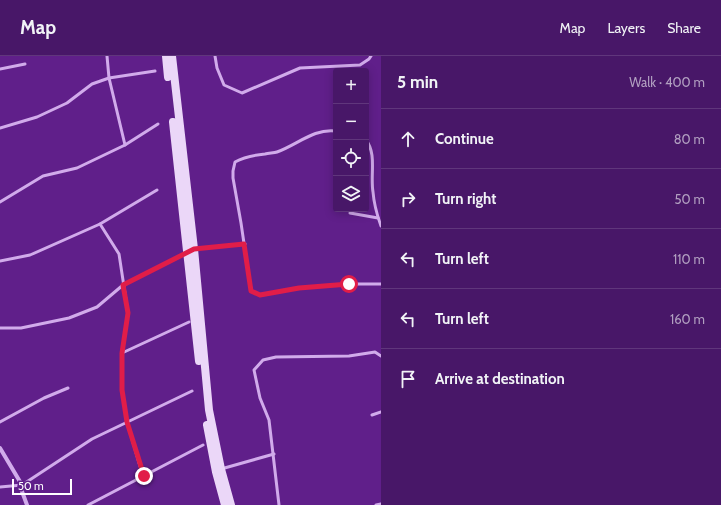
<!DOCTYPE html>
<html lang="en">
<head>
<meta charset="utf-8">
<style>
	:root { --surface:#481768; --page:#522471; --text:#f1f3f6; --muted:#b19fc0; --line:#60367c }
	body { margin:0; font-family:Cabin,sans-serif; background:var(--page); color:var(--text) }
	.controls { position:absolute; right:12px; top:12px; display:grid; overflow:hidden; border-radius:4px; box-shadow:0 2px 10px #0003 }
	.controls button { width:36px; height:36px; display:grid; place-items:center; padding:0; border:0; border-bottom:1px solid var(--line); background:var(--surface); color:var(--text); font:20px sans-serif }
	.scale { position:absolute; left:12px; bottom:10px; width:60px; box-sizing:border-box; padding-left:4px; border:2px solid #fff; border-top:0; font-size:11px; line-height:14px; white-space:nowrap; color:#fff; -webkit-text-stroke:3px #601f8a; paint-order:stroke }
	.stop { position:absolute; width:12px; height:12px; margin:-9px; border:3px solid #e11d48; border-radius:50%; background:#fff }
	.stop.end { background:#e11d48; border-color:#fff; box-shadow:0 1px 4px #0008 }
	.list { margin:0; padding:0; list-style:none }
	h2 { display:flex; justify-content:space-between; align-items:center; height:52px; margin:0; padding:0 16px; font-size:17px }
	h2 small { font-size:13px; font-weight:400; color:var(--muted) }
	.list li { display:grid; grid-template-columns:26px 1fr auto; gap:12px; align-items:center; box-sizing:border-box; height:60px; padding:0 16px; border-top:1px solid var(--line) }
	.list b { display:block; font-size:15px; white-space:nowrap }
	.list em { font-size:13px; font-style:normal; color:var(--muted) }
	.icon { flex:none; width:22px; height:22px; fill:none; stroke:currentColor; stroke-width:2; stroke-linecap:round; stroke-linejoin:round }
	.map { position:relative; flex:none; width:381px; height:449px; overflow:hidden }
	header { display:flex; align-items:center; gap:24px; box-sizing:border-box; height:56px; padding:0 20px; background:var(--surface); border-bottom:1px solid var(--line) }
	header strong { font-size:19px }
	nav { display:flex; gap:22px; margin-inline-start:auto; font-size:14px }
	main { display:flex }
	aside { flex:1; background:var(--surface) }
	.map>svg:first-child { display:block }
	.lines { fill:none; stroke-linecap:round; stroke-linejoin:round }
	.service { stroke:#d1abeb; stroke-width:3 }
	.minor { stroke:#d1abeb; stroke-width:4 }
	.secondary { stroke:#ebd7f8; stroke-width:8 }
	.route { stroke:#e11d48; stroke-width:5 }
</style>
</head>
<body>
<header>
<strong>Map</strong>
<nav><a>Map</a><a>Layers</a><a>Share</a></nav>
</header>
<main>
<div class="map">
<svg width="381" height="449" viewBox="0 0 381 449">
	<rect width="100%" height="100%" fill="#601f8a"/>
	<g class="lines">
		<!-- service -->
		<g class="service">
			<path d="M107 0 109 22 125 89"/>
			<path d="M215 0 217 12 224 29 242 37 300 12 360 9 369 3 371 0"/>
			<path d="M0 13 25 8"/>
			<path d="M0 72 37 61 67 47 92 28 109 22 155 15"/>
			<path d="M336 75C314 72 297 89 277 96 274 97 269 97 265 98 254 99 244 101 235 106L233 115V122L241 167 251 235 260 239 299 232 349 228H381"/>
			<path d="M366 84C377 98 370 119 373 136 374 148 377 159 381 170"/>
			<path d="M0 146 43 120 77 112 125 89 158 68"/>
			<path d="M350 157 378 162"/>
			<path d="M100 168 119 198 128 257 122 297V334L127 366 143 420"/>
			<path d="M194 193 245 188"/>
			<path d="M0 205 30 199 100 168 157 134"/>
			<path d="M0 272H21L69 262 97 251 123 229 186 197"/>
			<path d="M122 297 189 266"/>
			<path d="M372 359 381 356"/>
			<path d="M0 366 44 342 68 332"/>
			<path d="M221 413 274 398"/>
			<path d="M0 431 22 429 92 383 192 335"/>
			<path d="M88 449 203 389"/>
			<path d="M279 449 269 364 260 342 254 314 263 304 276 301 349 300 375 296 381 300"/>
			<path d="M376 449 381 448"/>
		</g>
		<!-- minor -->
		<path class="minor" d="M0 392 22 429 20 430 27 449"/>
		<!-- secondary -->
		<g class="secondary">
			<path d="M166 0 168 21"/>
			<path d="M172 0 194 193 209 354 221 413 231 449"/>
			<path d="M173 66 199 305"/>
			<path d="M207 369 216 416 225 449"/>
		</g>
	</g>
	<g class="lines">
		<!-- route -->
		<path class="route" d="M144 420 127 366 122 334V297L128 257 123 229 194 193 244 188 251 235 260 239 299 232 349 228"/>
	</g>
</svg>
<div class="controls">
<button>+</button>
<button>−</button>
<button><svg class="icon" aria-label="locate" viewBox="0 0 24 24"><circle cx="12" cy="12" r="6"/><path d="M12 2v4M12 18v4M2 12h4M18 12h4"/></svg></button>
<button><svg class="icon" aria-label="layers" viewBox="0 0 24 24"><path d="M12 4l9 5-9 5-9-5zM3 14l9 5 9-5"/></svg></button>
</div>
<div class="scale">50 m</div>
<div class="stop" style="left:349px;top:228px"></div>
<div class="stop end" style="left:144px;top:420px"></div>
</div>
<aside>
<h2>5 min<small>Walk · 400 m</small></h2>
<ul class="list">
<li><svg class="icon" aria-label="ahead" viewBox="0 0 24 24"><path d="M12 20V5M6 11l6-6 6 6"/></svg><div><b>Continue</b></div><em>80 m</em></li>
<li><svg class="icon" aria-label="right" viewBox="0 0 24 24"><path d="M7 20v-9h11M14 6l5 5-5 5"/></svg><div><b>Turn right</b></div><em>50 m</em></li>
<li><svg class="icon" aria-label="left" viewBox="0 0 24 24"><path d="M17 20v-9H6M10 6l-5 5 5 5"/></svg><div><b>Turn left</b></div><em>110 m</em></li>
<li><svg class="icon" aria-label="left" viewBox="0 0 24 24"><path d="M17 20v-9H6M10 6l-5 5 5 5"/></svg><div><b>Turn left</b></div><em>160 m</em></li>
<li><svg class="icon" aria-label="arrive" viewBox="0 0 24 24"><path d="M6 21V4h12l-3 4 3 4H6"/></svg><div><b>Arrive at destination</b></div></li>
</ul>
</aside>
</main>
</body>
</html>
